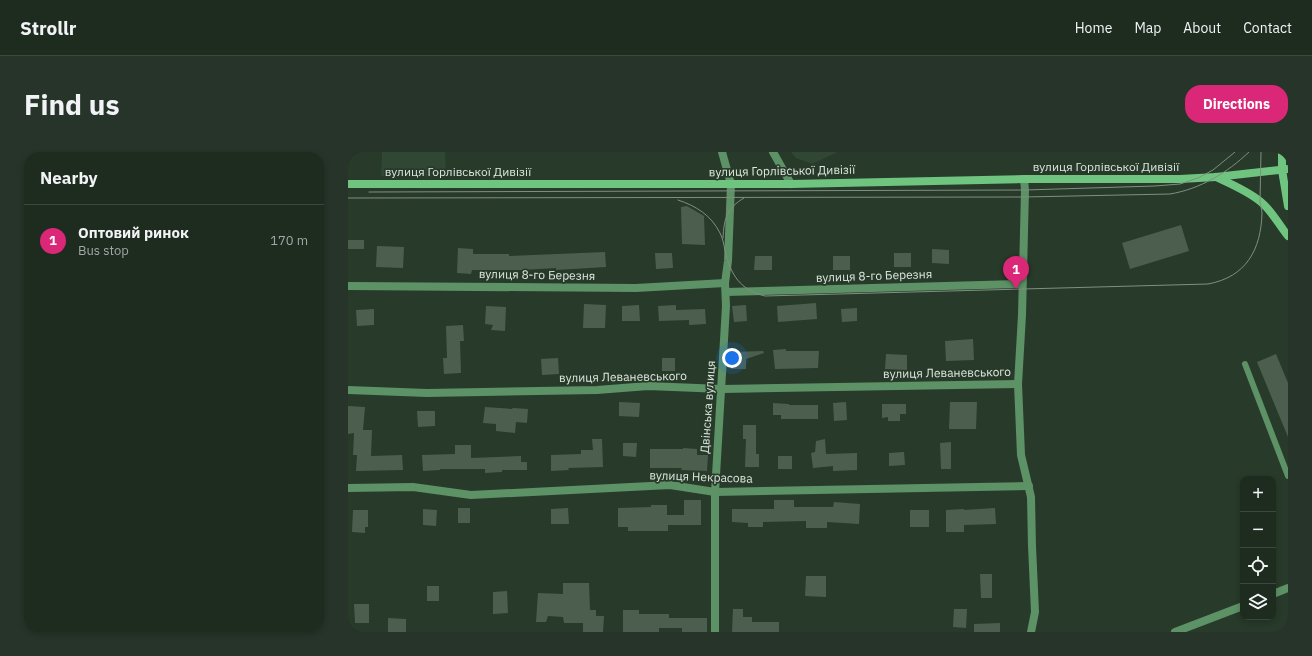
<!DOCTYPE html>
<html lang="en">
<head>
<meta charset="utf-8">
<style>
	:root { --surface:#1e2c20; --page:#263429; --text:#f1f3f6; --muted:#a1a7a5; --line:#3c483e; --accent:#db2777 }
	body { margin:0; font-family:"IBM Plex Sans",sans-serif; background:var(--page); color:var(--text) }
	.controls { position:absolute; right:12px; bottom:12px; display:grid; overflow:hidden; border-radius:8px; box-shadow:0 2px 6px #0003 }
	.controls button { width:36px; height:36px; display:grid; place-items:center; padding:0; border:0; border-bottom:1px solid var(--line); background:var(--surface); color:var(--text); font:20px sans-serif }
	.you { position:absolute; left:384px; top:206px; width:14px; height:14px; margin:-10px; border:3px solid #fff; border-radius:50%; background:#1a73e8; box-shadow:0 0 0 6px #1a73e833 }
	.badge { display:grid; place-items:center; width:26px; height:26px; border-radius:50%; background:var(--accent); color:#fff; font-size:13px; font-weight:700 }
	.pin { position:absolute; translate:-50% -33px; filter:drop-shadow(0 1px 2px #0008) }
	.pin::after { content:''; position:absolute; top:21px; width:14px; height:12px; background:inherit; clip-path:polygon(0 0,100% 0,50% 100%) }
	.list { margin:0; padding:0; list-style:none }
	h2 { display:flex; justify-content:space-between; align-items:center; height:52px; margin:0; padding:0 16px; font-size:17px }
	h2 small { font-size:13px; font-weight:400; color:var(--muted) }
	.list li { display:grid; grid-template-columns:26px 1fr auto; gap:12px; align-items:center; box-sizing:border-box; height:72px; padding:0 16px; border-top:1px solid var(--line) }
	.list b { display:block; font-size:15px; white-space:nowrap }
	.list p { margin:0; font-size:13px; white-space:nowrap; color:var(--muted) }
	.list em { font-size:13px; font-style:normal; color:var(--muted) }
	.icon { flex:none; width:22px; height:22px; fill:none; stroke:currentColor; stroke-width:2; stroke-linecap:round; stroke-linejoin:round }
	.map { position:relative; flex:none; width:940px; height:480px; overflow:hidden; border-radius:16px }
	header { display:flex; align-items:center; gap:24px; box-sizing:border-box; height:56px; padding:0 20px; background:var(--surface); border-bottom:1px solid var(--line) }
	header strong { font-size:19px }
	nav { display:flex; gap:22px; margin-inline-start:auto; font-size:14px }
	.intro { display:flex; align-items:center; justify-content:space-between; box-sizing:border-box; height:96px; padding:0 24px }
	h1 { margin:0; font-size:28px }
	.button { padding:10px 18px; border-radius:16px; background:var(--accent); color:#fff; font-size:14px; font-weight:700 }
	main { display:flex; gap:24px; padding:0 24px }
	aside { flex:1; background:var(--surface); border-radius:16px; box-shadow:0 2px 6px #0003 }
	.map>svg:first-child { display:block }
	.built { fill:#304734 }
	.building { fill:#4c5f4e }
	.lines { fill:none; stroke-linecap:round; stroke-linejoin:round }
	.service { stroke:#5d9166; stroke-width:6 }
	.minor { stroke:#5d9166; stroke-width:8 }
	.secondary { stroke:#6fc580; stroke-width:8 }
	.tram { stroke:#808f81; stroke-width:1 }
	.labels { text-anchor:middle; stroke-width:3.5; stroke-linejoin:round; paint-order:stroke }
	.street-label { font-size:12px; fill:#dce7dd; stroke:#283a2a }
</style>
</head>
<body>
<header>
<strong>Strollr</strong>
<nav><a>Home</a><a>Map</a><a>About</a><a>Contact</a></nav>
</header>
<div class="intro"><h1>Find us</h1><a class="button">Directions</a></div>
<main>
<aside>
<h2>Nearby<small></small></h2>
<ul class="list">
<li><span class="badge">1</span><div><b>Оптовий ринок</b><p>Bus stop</p></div><em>170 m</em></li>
</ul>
</aside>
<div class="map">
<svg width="940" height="480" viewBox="0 0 940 480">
	<rect width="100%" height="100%" fill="#283a2a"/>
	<!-- built -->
	<g class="built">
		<path d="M34 0H97L98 25 33 24Z"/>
		<path d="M443 0H490L464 12 448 6Z"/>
	</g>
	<!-- building -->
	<g class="building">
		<path d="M339 54 356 64 357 93 334 92 333 55Z"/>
		<path d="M833 73 841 99 782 117 774 91Z"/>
		<rect x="0" y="88" width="16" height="9"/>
		<path d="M29 94 56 95 55 116 28 115Z"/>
		<path d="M110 96 125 97V102H161V104L257 100 258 115 208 118V116L174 118H124L123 122 109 121Z"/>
		<path d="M584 97 601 98V112L584 111Z"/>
		<path d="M307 101H324L325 116 308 117Z"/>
		<rect x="546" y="101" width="17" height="14"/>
		<path d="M407 104H424V118H406Z"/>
		<rect x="485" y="104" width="17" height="14"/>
		<path d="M468 151 469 167 430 170 429 154Z"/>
		<path d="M236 152 258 153 257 176H235Z"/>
		<path d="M291 153 292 169H274V154Z"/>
		<path d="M328 153V158L357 157 358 172 341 173V168L311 169 310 154Z"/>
		<path d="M398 153 399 169 386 170 384 154Z"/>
		<path d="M138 154 158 155 157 179 143 178 145 173 137 172Z"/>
		<path d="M509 156V169L494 170 493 157Z"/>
		<path d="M26 157V173L9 174 8 158Z"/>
		<path d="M115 173 116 189H112L113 221 96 222 95 206H99L98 174Z"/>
		<path d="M625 187 626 208 598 209 597 189Z"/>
		<path d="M438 197V199H471L470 216 427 217 425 198Z"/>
		<path d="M415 199 416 201 398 207V217H383L382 200Z"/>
		<path d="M538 202 559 203V218L537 217Z"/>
		<path d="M928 202 940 231V285L909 210Z"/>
		<path d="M210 206 211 222 194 223 193 207Z"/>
		<rect x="314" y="206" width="13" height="13"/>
		<path d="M271 250 292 251 291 265 271 264Z"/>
		<path d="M498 250 499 268 486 269 485 251Z"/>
		<path d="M602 250H629L628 277H601Z"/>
		<path d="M425 251 441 252V253H470V267H433V263H425Z"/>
		<path d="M534 252H558V262H552V269H540V265L534 266Z"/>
		<path d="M0 254 17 255 15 278H24L23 304 54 303 55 318 8 319 9 303H5L6 281 0 282Z"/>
		<path d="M137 255 164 257 165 256 180 257 179 271 168 270 167 281 148 279V272L135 271Z"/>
		<path d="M69 259H87V274L70 275Z"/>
		<path d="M395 273H408V302H411V315H397L398 287H395Z"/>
		<path d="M244 287H254L255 315 220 316 221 318 203 319V303L233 302V298H245Z"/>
		<path d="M477 287 478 302 509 301V318L485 319V314L465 316 463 301 467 300 468 289Z"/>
		<path d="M603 290V317H593L592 291Z"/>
		<path d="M275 291H289L288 305 275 304Z"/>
		<path d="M107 293H123V306L173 304V310H179V318H154V320L137 321V317H92V318L75 319 74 303 107 302Z"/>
		<path d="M335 296 349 297V303H360L359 319 333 318 334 316H302V297H335Z"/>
		<path d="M556 300 557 313 541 314V301Z"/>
		<rect x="430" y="304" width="14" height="13"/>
		<path d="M336 348H353V373H320V379H280V375H270V356L303 355V353H319V363H336Z"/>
		<path d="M426 348H446V355H485L486 350 512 352 511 372 479 370V376H458V369L415 370V375H400V371L384 370V357H426Z"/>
		<rect x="110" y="356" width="12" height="15"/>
		<path d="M220 356 221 372H203V357Z"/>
		<path d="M647 356 648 372 616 373V380H598V358L616 357V358Z"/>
		<path d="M75 357 89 358 88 374 75 373Z"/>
		<path d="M5 358H20V375H17V381L4 380Z"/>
		<rect x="562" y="358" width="19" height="17"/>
		<path d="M632 422H644V446H633Z"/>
		<path d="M458 424H478V445L457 444Z"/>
		<path d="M215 431H241L242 458H248V464H256L255 480H235V471H216L215 465 200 464 198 470H188L190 441 215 442Z"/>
		<rect x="79" y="434" width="12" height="15"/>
		<path d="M159 439 160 461 145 462V440Z"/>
		<path d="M6 452H21V471H7Z"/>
		<path d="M385 457H395V465H404V470H431V480H384Z"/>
		<path d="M606 457H619L618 476 605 475Z"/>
		<path d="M275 458H291V462H321V466H359V480H334V476H311V480H275Z"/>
		<path d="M40 466 58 467V480H40Z"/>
		<path d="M652 471V480H626V472Z"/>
	</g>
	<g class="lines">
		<!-- service -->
		<path class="service" d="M897 212 940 324"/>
		<!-- minor -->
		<g class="minor">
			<path d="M425 0 443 32"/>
			<path d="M676 27 677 38 674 163 670 232 673 303 683 345 684 394 687 460 683 480"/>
			<path d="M0 134 288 136 377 131"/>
			<path d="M378 140 674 132"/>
			<path d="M0 238 79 241 249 238 300 234 374 237 670 232"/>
			<path d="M0 336 65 335 123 343 322 333 367 340 681 334"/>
			<path d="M925 442 940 436"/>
			<path d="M367 480V340L378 154 377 131 380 109 383 32 374 0"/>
			<path d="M827 480 895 454"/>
		</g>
		<!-- secondary -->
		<g class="secondary">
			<path d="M934 0V18L940 54"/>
			<path d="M868 25C883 32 900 39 913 50 924 59 931 73 940 84"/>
			<path d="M0 32H443L676 27H832L868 25 940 17"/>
		</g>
		<!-- tram -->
		<g class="tram">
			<path d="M21 40 677 38 807 34 832 32 850 26 865 18 887 0"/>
			<path d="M0 46 676 45 822 42C852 37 879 21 901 0"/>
			<path d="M330 48C348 54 363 63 372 81 375 87 376 93 377 99 383 123 392 138 417 144L860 132C898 125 913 98 914 61 914 57 912 53 912 49 912 33 913 16 913 0"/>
			<path d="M375 86C376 66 379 56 396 46"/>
		</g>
	</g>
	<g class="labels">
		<!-- street labels -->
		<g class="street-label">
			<text x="758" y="19">вулиця Горлівської Дивізії</text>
			<text transform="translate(434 19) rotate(-1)" y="4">вулиця Горлівської Дивізії</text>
			<text x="110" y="24">вулиця Горлівської Дивізії</text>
			<text transform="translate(189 123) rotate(1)" y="4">вулиця 8-го Березня</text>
			<text transform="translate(526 124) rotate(-2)" y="4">вулиця 8-го Березня</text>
			<text transform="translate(599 221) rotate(-1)" y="4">вулиця Леваневського</text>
			<text transform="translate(275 225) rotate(-1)" y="4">вулиця Леваневського</text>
			<text transform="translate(360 255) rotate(-86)" y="4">Двінська вулиця</text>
			<text transform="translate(353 325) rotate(2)" y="4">вулиця Некрасова</text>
		</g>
	</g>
</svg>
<div class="controls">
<button>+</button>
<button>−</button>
<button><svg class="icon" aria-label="locate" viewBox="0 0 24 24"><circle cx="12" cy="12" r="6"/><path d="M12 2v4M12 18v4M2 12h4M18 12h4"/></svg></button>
<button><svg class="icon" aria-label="layers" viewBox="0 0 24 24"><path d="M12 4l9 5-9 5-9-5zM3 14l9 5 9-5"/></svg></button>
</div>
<div class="you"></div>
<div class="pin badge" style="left:668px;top:137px">1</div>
</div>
</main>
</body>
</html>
